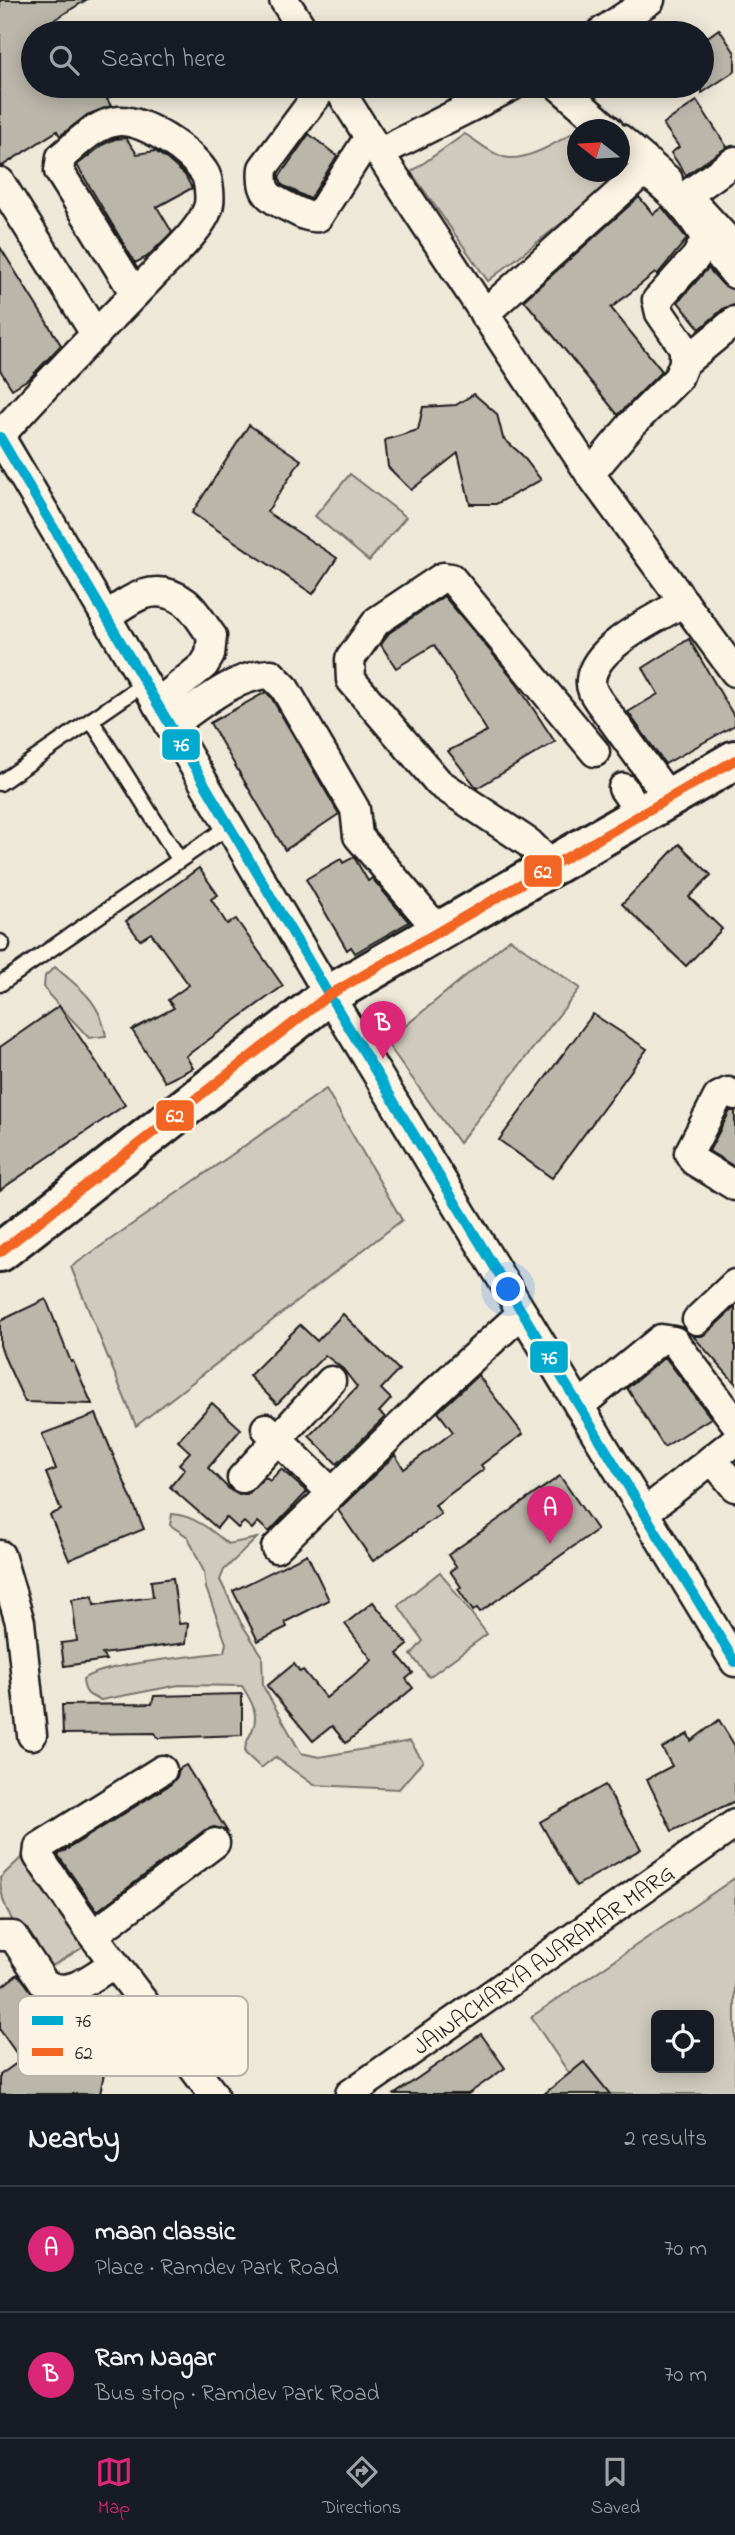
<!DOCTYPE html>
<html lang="en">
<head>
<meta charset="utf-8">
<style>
	:root { --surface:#171b24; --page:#242831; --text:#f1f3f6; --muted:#9ea1a6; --line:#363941; --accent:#db2777 }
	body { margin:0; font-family:"Indie Flower",sans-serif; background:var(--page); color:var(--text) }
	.controls { position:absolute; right:21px; bottom:21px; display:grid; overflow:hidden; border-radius:10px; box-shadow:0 4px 18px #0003 }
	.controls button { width:63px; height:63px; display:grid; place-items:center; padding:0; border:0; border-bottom:2px solid var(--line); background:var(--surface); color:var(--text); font:35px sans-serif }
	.compass { position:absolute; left:567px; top:119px; width:63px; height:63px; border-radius:50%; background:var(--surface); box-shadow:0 4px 18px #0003; rotate:287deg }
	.you { position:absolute; left:509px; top:1290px; width:24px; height:24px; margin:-18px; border:5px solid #fff; border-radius:50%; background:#1a73e8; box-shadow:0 0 0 10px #1a73e833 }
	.badge { display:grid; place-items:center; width:46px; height:46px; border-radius:50%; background:var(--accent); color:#fff; font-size:23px; font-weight:700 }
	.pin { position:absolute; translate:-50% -58px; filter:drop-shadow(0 2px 4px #0008) }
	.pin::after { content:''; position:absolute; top:37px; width:24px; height:21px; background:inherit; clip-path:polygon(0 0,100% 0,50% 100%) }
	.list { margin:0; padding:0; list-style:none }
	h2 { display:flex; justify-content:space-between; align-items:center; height:91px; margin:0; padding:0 28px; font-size:30px }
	h2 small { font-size:23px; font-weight:400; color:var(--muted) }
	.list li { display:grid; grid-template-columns:46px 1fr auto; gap:21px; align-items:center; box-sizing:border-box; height:126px; padding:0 28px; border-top:2px solid var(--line) }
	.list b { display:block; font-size:26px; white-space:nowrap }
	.list p { margin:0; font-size:23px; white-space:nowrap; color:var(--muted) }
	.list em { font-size:23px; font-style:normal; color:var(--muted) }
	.icon { flex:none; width:38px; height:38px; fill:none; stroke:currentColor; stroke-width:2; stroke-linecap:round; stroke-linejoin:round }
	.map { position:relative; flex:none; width:735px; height:2094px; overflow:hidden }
	.search { position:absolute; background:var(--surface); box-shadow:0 4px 18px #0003; left:21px; right:21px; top:21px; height:77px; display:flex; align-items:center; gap:18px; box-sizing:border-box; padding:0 24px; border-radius:38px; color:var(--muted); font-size:26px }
	.sheet { height:343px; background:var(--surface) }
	nav { display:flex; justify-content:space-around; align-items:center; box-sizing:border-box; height:98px; border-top:2px solid var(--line); background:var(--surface); font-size:19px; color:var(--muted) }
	nav a { display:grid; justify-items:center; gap:4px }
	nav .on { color:var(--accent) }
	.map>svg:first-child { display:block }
	.green { fill:#cfcabd; stroke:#76736c; stroke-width:2; fill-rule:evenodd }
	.building { fill:#bab6aa; stroke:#1c1c1c; stroke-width:2 }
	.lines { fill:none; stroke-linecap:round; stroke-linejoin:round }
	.lane-casing { stroke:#1c1c1c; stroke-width:19 }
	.street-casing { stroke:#1c1c1c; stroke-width:33 }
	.secondary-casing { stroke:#1c1c1c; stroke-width:44 }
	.lane { stroke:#fcf5e5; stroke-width:14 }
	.street { stroke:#fcf5e5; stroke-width:28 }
	.secondary { stroke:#fcf5e5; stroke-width:38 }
	.bus-1-casing { stroke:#fcf5e5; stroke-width:16 }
	.bus-2-casing { stroke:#fcf5e5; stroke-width:16 }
	.bus-1 { stroke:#00a9ce; stroke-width:10 }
	.bus-2 { stroke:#f26522; stroke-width:10 }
	.labels { text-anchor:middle; stroke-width:5; stroke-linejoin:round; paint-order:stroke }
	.street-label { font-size:23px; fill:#1c1c1c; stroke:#fcf5e5 }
	.key { fill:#fcf5e5; stroke:#b9b4a9; stroke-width:2 }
	.key-label { font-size:19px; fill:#1c1c1c }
	.line-badge { stroke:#fcf5e5; stroke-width:2.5 }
	.badge-label { font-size:19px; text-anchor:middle; font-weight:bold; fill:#fff }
</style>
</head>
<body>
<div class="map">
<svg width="735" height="2094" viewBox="0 0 735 2094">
	<rect width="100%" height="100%" fill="#eee8d9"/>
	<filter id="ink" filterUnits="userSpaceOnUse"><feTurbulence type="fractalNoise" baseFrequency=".0143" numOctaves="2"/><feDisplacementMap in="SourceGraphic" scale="14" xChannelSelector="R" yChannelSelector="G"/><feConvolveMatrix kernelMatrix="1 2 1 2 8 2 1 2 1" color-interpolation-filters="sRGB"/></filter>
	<g filter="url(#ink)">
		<!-- green -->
		<g class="green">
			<path d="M577 130 578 172H620V153L638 163 488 281 411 172 465 134C477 141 491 154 504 157 525 163 560 141 577 130Z"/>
			<path d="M350 474 406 517 369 561 315 516Z"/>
			<path d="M510 939 580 988 459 1143 386 1042Z"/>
			<path d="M55 967C81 989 100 1001 106 1036L89 1038 49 995 44 987 45 976Z"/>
			<path d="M326 1089 402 1220 136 1426 71 1267Z"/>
			<path d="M172 1514C193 1515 213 1531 228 1544L257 1538 224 1570 220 1580 241 1623 262 1655 263 1686 301 1753 319 1757 410 1741 423 1761 399 1789 314 1785 275 1757 261 1768 245 1753C245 1742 248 1740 252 1731 260 1715 251 1700 242 1686L179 1685 101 1700C88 1696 84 1693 83 1679 104 1663 194 1657 224 1652L226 1643 206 1588 204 1572 188 1537 170 1525Z"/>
			<path d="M440 1572 487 1634 429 1677 411 1655 423 1641 398 1605Z"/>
			<path d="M23 1856 46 1869 89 1944 50 1967C26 1940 0 1915 0 1878Z"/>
			<path d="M735 1878V2094H583L531 2017ZM656 2015H709V2068H656Z"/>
		</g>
		<!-- building -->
		<g class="building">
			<path d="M0 0H86L33 33V86H128L107 99 111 106 87 115 60 136 57 131 2 166 0 165Z"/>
			<path d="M719 29 735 53V71L702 93V41Z"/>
			<path d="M697 101 727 147 686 175 671 153 679 147 663 124Z"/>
			<path d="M309 134 337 156 310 199 282 185 279 177Z"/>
			<path d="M126 138 137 154 155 151 168 160 185 175 192 188 157 207 172 232 147 257 135 263 77 165 104 144 115 139Z"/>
			<path d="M639 197 653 214 662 207 687 239 657 275 655 273 611 308 662 371 618 415 524 300Z"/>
			<path d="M0 247 61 345 30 378 12 389 0 370Z"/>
			<path d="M708 268 723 285 735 290V305L724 308 700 329 678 302Z"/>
			<path d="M474 394 497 414 503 438 522 455 541 480 496 504H470L458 453 411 490 388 467 385 440 418 430 423 407 456 405Z"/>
			<path d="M249 425 301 460 267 512 337 558 313 594 192 513Z"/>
			<path d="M444 596 513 678 555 742 477 788 448 751 487 731 434 645 396 668 381 645 389 633Z"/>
			<path d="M689 639 735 718V725L665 764 628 712 658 694 643 668Z"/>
			<path d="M266 692 271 697 339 814 285 850 210 723Z"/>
			<path d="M679 844 711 875 689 897 722 929 686 966 622 904Z"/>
			<path d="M354 857 368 881 372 878 409 922 355 953 351 947 347 950 306 879 341 859 343 863Z"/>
			<path d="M199 868 218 895 211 899 227 924 236 919 283 986 186 1056 193 1068 165 1082 132 1030 174 1008 168 1000 189 985 151 933 140 940 126 921Z"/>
			<path d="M59 1006 125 1105 0 1190V1047Z"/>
			<path d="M593 1014 647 1049 552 1178 499 1140Z"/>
			<path d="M730 1111H735V1167L709 1151Z"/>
			<path d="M46 1299 71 1362 73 1361 92 1404 25 1402 6 1361 0 1345V1321Z"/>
			<path d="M735 1307V1383L693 1336H702L708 1332Z"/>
			<path d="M343 1314 399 1370 381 1389 391 1399 379 1412 385 1417 337 1464 309 1436 357 1387 343 1369 325 1355 277 1404 249 1376 300 1325 317 1341Z"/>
			<path d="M665 1357 711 1418 664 1447 627 1388Z"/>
			<path d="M478 1375 523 1434 481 1465 484 1469 435 1505 441 1514 373 1561 338 1510 395 1455 404 1469 453 1432 438 1412Z"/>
			<path d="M212 1403 241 1429 208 1468 230 1490 239 1495 248 1494 265 1477 270 1481 281 1469 307 1492 269 1532 258 1522 252 1529 244 1522 238 1528 226 1517 217 1528 170 1487 185 1469 179 1464 190 1452 178 1441Z"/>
			<path d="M96 1414 144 1529 69 1560 50 1515 61 1510 46 1473 56 1469 42 1434Z"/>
			<path d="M560 1476 597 1530 480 1612 477 1608 473 1611 458 1589 461 1587 450 1571 456 1567 448 1555Z"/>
			<path d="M307 1554 329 1600 285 1622 287 1627 258 1641 233 1591Z"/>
			<path d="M173 1578 179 1624 188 1623 186 1643 102 1654 106 1660 64 1666 61 1643 77 1641 72 1599 93 1596 94 1605 153 1597 151 1581Z"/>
			<path d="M373 1602 408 1645 397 1654 413 1673 406 1679 413 1688 346 1743 332 1726 313 1741 267 1686 294 1664 300 1672 303 1670 326 1698 372 1660 345 1624Z"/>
			<path d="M242 1694V1735L158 1738 155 1733 63 1734 62 1705 152 1704 154 1696Z"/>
			<path d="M719 1720 735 1746V1801L672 1831 647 1779 672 1766 662 1748 688 1734 691 1741Z"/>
			<path d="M186 1765 227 1831 214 1827 205 1830 97 1911 58 1855 171 1784 177 1777 179 1769Z"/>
			<path d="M605 1785 641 1849 576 1886 540 1822Z"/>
			<path d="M18 1974 65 2034 116 1997 144 2036 106 2063 100 2094H0V2075L21 2060 0 2030V1988Z"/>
			<path d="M481 2034 505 2068 468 2094H395Z"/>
			<path d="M584 2062 610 2094H544Z"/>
		</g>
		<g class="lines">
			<!-- lane casing -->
			<g class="lane-casing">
				<g id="lane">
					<path d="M91 720 179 859"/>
					<path d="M0 783 145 683"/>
					<path d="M0 942 2 944"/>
					<path d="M0 984 229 826"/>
				</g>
			</g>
			<!-- street casing -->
			<g class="street-casing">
				<g id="street">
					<path d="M284 0 305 33"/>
					<path d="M600 33 650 0"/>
					<path d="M324 86 263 168C260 195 270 198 292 209 301 213 308 218 318 217L369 137"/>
					<path d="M337 86 379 153 590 474 735 672"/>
					<path d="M559 86 609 130"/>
					<path d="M620 139 668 180"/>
					<path d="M379 153 512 86"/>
					<path d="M0 182 96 335"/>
					<path d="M687 195 735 161"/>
					<path d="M700 210 735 248"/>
					<path d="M706 239 735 274"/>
					<path d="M484 314 638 176 649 175C671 190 693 215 706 239L696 257 657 300 660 313 684 348V363L678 378 632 424 590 474"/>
					<path d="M684 363 735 321"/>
					<path d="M0 436C49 379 103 328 154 274 170 257 201 230 208 208 211 200 209 179 204 172 190 151 145 120 119 121 96 123 78 143 61 157L59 171 135 294"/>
					<path d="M0 437 329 995 735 1662"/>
					<path d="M106 617C130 599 155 580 185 602 195 609 204 626 212 636L210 655 204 665 157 704"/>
					<path d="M170 726C200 706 233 675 271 674L284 687 355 809 358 836 439 931"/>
					<path d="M623 788 641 814"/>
					<path d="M669 798 598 700C594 694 590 688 591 680 594 646 657 618 684 602"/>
					<path d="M552 866 529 843 439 783 351 680 350 659 377 621 443 577 451 578 595 752"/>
					<path d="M735 1095 728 1092 718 1097 689 1153 694 1161 735 1186"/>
					<path d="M697 1320 735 1284"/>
					<path d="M579 1406 661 1339 674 1341 735 1422"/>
					<path d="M266 1428 332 1493"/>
					<path d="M712 1459 735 1487"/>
					<path d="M242 1478 331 1381"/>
					<path d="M644 1513 735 1441"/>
					<path d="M276 1548 432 1395 522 1313"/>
					<path d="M0 1555 20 1622 32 1735"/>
					<path d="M162 1770 39 1847 38 1856 93 1935 213 2094"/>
					<path d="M93 1935 215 1843"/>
					<path d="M0 1936H13L44 1983C68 2000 94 1976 114 1963"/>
					<path d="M350 2094 735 1824"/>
				</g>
			</g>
			<!-- secondary casing -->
			<g class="secondary-casing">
				<path id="secondary" d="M0 1252 329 995 735 760"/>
			</g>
			<!-- lane -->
			<use href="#lane" class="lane"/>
			<!-- street -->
			<use href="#street" class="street"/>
			<!-- secondary -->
			<use href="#secondary" class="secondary"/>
			<!-- bus-1 casing -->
			<g class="bus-1-casing">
				<path id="bus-1" d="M0 437 329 995 735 1662"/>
			</g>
			<!-- bus-2 casing -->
			<g class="bus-2-casing">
				<path id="bus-2" d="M0 1252 329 995 735 760"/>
			</g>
			<!-- bus-1 -->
			<use href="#bus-1" class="bus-1"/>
			<!-- bus-2 -->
			<use href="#bus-2" class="bus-2"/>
		</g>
	</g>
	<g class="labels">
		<!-- street labels -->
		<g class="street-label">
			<text transform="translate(543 1959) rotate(-35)" y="8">JAINACHARYA AJARAMAR MARG</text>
		</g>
	</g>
	<!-- legend -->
	<rect x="18" y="1996" width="230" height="80" rx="10" class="key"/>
	<rect x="32" y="2016" width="31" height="9" fill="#00a9ce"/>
	<rect x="32" y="2048" width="31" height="8" fill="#f26522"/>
	<g class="key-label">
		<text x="75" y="2027">76</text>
		<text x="75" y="2059">62</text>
	</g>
	<g class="line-badge">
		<rect x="161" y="728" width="40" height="33" rx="7" fill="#00a9ce"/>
		<rect x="523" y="854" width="40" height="34" rx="7" fill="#f26522"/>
		<rect x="155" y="1099" width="40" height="33" rx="7" fill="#f26522"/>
		<rect x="529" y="1340" width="40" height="34" rx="7" fill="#00a9ce"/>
	</g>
	<g class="badge-label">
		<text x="181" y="751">76</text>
		<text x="543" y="878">62</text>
		<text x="175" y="1122">62</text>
		<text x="549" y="1364">76</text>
	</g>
</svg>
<div class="controls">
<button><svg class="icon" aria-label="locate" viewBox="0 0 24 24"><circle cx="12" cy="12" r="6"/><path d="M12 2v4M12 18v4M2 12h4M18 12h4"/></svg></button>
</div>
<svg class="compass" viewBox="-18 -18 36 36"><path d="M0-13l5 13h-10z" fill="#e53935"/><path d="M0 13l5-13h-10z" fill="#9ea1a6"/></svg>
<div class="you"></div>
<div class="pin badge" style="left:550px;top:1544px">A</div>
<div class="pin badge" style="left:383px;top:1059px">B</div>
<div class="search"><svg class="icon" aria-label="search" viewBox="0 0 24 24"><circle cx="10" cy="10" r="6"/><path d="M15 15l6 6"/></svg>Search here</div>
</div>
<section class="sheet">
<h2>Nearby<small>2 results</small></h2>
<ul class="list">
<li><span class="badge">A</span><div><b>maan classic</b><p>Place · Ramdev Park Road</p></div><em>70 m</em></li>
<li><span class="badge">B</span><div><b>Ram Nagar</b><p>Bus stop · Ramdev Park Road</p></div><em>70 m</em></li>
</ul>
</section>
<nav>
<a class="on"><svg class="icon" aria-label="map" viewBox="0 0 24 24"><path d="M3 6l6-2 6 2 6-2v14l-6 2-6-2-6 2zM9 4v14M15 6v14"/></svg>Map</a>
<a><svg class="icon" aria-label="directions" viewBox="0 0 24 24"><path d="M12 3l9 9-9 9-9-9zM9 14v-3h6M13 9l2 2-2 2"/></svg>Directions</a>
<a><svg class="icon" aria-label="saved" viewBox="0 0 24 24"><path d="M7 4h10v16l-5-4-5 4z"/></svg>Saved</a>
</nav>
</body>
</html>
